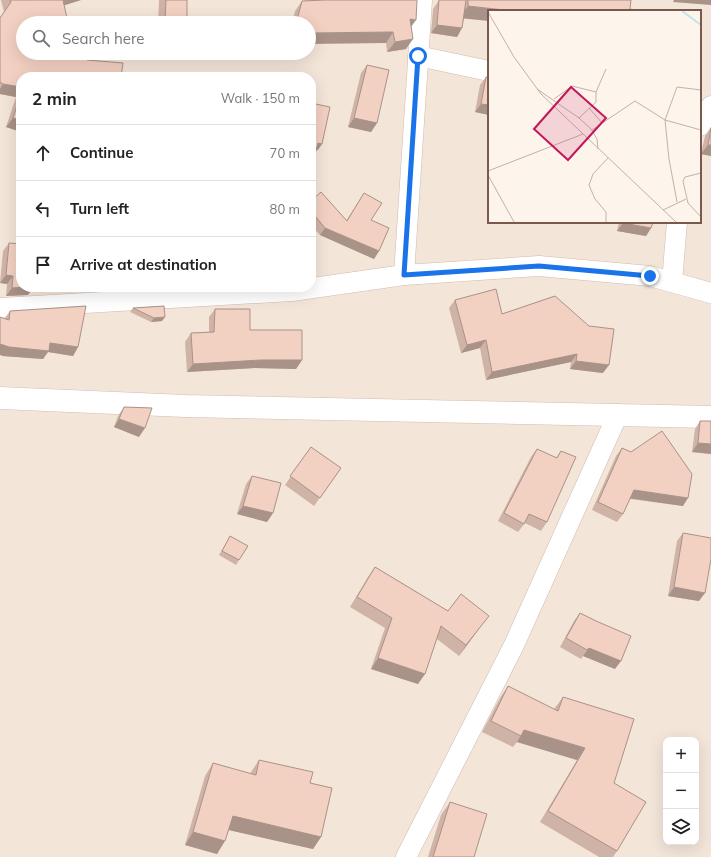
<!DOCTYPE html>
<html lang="en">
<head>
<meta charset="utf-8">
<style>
	:root { --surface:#fff; --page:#f6f6f6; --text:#222; --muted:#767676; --line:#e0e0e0 }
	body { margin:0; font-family:Mulish,sans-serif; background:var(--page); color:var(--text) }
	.controls { position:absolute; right:12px; bottom:12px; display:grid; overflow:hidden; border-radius:8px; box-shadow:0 4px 16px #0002 }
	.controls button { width:36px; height:36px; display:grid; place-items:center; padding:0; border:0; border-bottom:1px solid var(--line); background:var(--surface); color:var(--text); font:20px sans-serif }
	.stop { position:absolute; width:12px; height:12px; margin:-9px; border:3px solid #1a73e8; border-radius:50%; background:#fff }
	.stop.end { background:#1a73e8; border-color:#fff; box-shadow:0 1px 4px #0008 }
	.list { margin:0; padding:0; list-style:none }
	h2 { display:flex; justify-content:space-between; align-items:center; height:52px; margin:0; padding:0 16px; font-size:17px }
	h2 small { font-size:13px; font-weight:400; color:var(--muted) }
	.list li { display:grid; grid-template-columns:26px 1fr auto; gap:12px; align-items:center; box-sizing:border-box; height:56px; padding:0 16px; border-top:1px solid var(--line) }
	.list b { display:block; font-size:15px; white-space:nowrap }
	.list em { font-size:13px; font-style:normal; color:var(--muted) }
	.icon { flex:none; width:22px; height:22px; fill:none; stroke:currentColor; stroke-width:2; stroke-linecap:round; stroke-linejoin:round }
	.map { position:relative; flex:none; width:711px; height:857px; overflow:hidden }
	.search { position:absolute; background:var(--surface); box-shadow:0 4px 16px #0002; left:16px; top:16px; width:300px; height:44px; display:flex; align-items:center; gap:10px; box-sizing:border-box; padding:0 14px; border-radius:22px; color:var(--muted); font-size:15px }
	.panel { position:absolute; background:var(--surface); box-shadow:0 4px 16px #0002; left:16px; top:72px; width:300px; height:220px; border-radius:16px }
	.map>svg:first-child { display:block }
	.residential { fill:#f4e5d9; fill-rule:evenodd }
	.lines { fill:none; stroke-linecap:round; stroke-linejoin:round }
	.street-casing { stroke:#d0baaf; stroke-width:21 }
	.secondary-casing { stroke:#d5bcaf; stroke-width:23 }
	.street { stroke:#fff; stroke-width:20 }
	.secondary { stroke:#fff; stroke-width:22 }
	.wall { fill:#d0b3a7 }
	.shaded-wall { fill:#a99288 }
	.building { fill:#f2d0c2; stroke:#a99288 }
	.route { stroke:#1a73e8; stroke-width:5 }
	.inset-river { fill:none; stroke:#bee6e7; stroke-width:2 }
	.inset-road { fill:none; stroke:#c4b1a7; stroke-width:1 }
	.view { fill:#c2185b; fill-opacity:0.15; stroke:#c2185b; stroke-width:2 }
	.inset-edge { fill:none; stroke:#79584d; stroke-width:2 }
</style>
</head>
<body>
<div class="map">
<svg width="711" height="857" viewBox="0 0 711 857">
	<rect width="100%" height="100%" fill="#fdf4eb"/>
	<!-- residential -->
	<path class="residential" d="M0 0H711V857H0ZM489 11H700V222H489ZM23 23H309V53H23ZM21 77H311V287H21ZM666 740H696V842H666Z"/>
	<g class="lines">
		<!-- street casing -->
		<g class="street-casing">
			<g id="street">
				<path d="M422 0 404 275 539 266 650 276 711 293"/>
				<path d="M418 56 489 71"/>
				<path d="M700 126 711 106"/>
				<path d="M672 282 677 222"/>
				<path d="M0 308 292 291 404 275"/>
				<path d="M406 857 514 645 618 414"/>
			</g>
		</g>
		<!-- secondary casing -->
		<g class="secondary-casing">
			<path id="secondary" d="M0 398 185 406 711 417"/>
		</g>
		<!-- street -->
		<use href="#street" class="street"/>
		<!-- secondary -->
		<use href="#secondary" class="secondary"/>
	</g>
	<!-- wall -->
	<g class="wall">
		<path d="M1 0H81L64 5 21 77V132L6 127 16 97 0 94V17L4 12Z"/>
		<path d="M159 0H187V22L186 23H158Z"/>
		<path d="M314 0H417L406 49 387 52 386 43 309 23H292L295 11 302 1Z"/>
		<path d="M439 0H631L464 18 462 28 457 37 431 33 433 9Z"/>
		<path d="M367 65 377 123 371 132 348 127 361 73Z"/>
		<path d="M486 77 489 115 475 112 480 85Z"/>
		<path d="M711 127V156L701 154 705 136Z"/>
		<path d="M364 193 379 251 374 259 320 235 311 225V201L346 221Z"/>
		<path d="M619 222H653L651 228 646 236 617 231Z"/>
		<path d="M9 243 28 295 6 296 7 284 0 283 3 251Z"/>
		<path d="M555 296 603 373 570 369 571 362 486 380 480 348 461 353 449 308 455 300 502 314Z"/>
		<path d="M133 308 165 317 162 321 151 322 130 312Z"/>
		<path d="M215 309 250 330 302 360 296 369 255 368 187 372 185 342 191 333 209 332V317Z"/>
		<path d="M10 311 78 347 73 356 48 352 43 359 3 356 5 318Z"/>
		<path d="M124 407 139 437 114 427 118 416Z"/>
		<path d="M700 421 711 454 692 452 695 429Z"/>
		<path d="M311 447 341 468 314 506 285 485Z"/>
		<path d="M622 448 683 506 630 499 623 514 617 522 592 510 616 456Z"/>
		<path d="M537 449 556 458 561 451 547 522 541 531 525 523 518 532 498 521 531 457Z"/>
		<path d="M252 476 273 513 267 522 237 514 246 484Z"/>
		<path d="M683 533 699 601 668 596 677 541Z"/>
		<path d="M230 536 239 560 236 565 219 555Z"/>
		<path d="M375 567 448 611 481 626 459 656 437 639 418 684 371 669 385 628 350 607 368 577Z"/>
		<path d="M580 613 596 621 615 669 583 656 581 659 560 647 574 621Z"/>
		<path d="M508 686 554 709 563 697 614 783 617 851 613 857H599L540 822 577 760 517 742 513 747 482 732 500 698Z"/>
		<path d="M259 760 310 783 321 837 313 849 229 830 217 854 185 845 205 776 213 763 250 774 251 772Z"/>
		<path d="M450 802 474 857H428L441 815Z"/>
	</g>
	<!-- shaded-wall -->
	<g class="shaded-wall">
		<path d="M62 0H81L56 8Z"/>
		<path d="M674 0H711V5L673 2Z"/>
		<path d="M468 6 513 11H489V21L459 18Z"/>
		<path d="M410 19 416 20 408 31Z"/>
		<path d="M165 22H187L186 23H164Z"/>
		<path d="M437 25 462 28 457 37 431 33Z"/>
		<path d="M393 32 386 43 309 44V33Z"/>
		<path d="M413 39 406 49 387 52 395 42Z"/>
		<path d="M3 84 21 87V90L16 97 0 94V89Z"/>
		<path d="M481 104 489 105V115L475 112Z"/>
		<path d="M13 118 21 120V132L6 127Z"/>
		<path d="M354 118 377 123 371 132 348 127Z"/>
		<path d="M318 143 322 144 318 150 314 149Z"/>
		<path d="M708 145H711V156L701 154Z"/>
		<path d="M623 223 651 228 646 236 617 231Z"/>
		<path d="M325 228 379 251 374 259 320 235Z"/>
		<path d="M6 275 13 276 7 284 0 283Z"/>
		<path d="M24 287H34L28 295 6 296 12 288Z"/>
		<path d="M165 317 162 321 151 322 154 318Z"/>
		<path d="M486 340 480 348 461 353 467 345Z"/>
		<path d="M50 343 78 347 73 356 48 352 43 359 3 356 0 355V344Z"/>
		<path d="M577 354 571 362 486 380 492 372Z"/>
		<path d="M261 360H302L296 369 255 368 187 372 193 364Z"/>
		<path d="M576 361 609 365 603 373 570 369Z"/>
		<path d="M119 419 145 428 139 437 114 427Z"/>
		<path d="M698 443 711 444V454L692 452Z"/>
		<path d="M634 490 688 498 683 506 628 498Z"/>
		<path d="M243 506 273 513 267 522 237 514Z"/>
		<path d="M674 587 705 593 699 601 668 596Z"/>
		<path d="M489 616 481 626 459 656 466 645Z"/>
		<path d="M589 648 621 661 615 669 583 656Z"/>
		<path d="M378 658 425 674 418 684 371 669Z"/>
		<path d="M524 730 585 748 577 760 517 742Z"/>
		<path d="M233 816 321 837 313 849 224 829Z"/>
		<path d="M193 832 225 841 217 854 185 845Z"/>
	</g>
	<!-- building -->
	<g class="building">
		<path d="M10 0H63L68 23H23V53H87V60L123 63 121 77H21V87L3 84 0 82V18L11 2Z"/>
		<path d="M166 0H187V22H165Z"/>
		<path d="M325 0H417L416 20 410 19 413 39 395 42 393 32 309 33V23H298V16L302 1Z"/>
		<path d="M439 0H466L462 28 437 25Z"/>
		<path d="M468 0H631L630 9 636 10V11H513L468 6Z"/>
		<path d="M367 65 389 70 377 123 354 118Z"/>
		<rect x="182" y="75" width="19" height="2"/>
		<path d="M486 77H489V105L481 104Z"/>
		<path d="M21 94V120L13 118Z"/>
		<path d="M311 103 330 107 322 144 318 143 311 170Z"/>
		<path d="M711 128V145H708Z"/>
		<path d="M321 192 347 221 364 193 382 203 371 220 389 228 379 251 325 228 311 211V201Z"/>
		<path d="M623 222H653L651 228 623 223Z"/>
		<path d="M9 243 21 244V287H24L12 288 13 276 6 275Z"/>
		<path d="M496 289 502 314 555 296 589 326 614 329 609 365 576 361 577 354 492 372 486 340 467 345 455 300Z"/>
		<path d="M86 306 78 347 50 343 49 351 9 347 0 344V317L9 320 10 311Z"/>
		<path d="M164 306 165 317 154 318 133 308Z"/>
		<path d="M215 309H250V330H302V360H261L193 364 191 333 214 332Z"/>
		<path d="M124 407 152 408 145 428 119 419Z"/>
		<path d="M700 421H711V444L698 443Z"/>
		<path d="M662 431 692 474 688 498 634 490 623 514 598 502 622 448 631 452Z"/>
		<path d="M311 447 341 468 320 498 290 476Z"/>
		<path d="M537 449 557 458 561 451 576 457 547 522 529 514 524 524 504 513Z"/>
		<path d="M252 476 281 483 273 513 243 506Z"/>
		<path d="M683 533 711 538V559L705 593 674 587Z"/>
		<path d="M230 536 248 546 239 560 222 551Z"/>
		<path d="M375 567 448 611 461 594 489 616 466 645 441 626 425 674 378 658 392 618 357 597Z"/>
		<path d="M580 613 596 621 631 636 621 661 589 648 587 650 566 638Z"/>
		<path d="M508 686 558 711 563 697 634 719 614 783 646 802 617 851 548 811 585 748 524 730 521 736 491 721Z"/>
		<path d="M259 760 313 772 310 783 332 788 321 837 233 816 225 841 193 832 213 763 256 775Z"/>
		<path d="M450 802 487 814 474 857H433Z"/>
	</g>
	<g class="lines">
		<!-- route -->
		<path class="route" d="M418 56 404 275 539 266 650 276"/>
	</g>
	<!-- overview -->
	<g transform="translate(488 10)">
		<rect width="213" height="213" fill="#fdf4eb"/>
		<path class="inset-river" d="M194 1 213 15"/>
		<path class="inset-road" d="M0 2 26 47 53 84 188 212M49 79 91 108M66 89 84 76 108 82M101 98 114 113M104 120 147 91 177 110 189 77 213 80M110 139 109 129 103 119 91 108 108 92V82L118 59M0 161 95 124M213 163 197 167 195 171 200 193 213 207M0 165 26 212M189 192 181 149 177 110 213 120M175 200 198 189M118 212V202L107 189 101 175 105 164 120 148"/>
		<path class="view" d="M83 77 118 108 80 150 46 119Z"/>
		<rect width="213" height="213" class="inset-edge"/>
	</g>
</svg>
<div class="controls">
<button>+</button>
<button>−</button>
<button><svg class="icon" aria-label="layers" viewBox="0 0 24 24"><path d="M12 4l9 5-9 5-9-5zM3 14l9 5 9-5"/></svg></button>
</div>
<div class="stop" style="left:418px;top:56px"></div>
<div class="stop end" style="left:650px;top:276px"></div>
<div class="search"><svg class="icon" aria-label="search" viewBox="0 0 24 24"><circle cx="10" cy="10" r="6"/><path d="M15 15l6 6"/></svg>Search here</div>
<section class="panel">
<h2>2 min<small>Walk · 150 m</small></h2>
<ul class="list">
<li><svg class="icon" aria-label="ahead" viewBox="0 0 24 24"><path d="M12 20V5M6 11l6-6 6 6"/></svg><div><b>Continue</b></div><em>70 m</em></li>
<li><svg class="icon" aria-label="left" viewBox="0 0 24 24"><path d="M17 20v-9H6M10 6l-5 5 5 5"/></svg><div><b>Turn left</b></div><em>80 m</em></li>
<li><svg class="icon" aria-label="arrive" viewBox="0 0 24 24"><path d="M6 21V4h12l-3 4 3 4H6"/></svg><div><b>Arrive at destination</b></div></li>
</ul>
</section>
</div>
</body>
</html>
